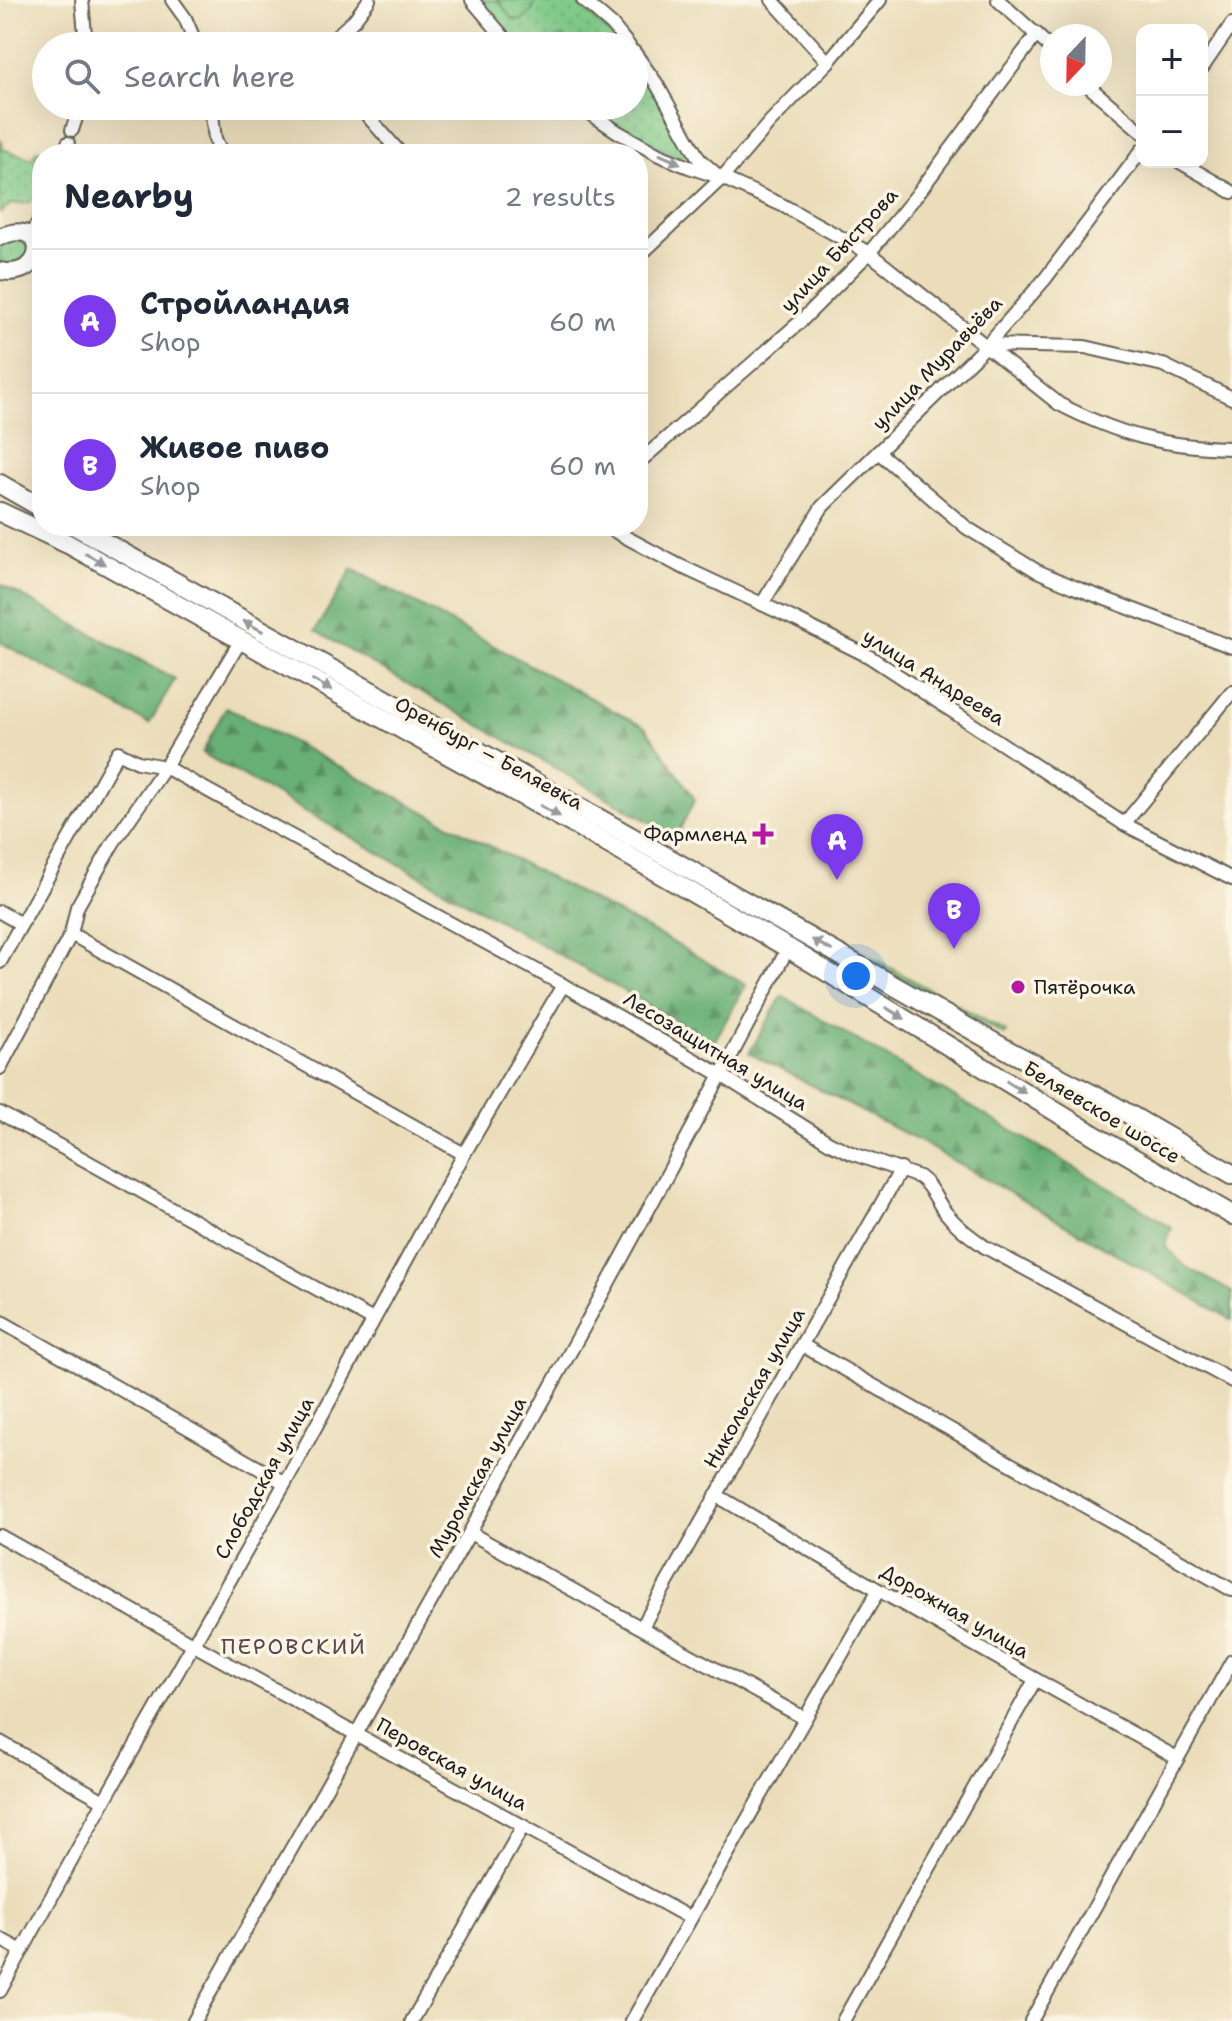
<!DOCTYPE html>
<html lang="en">
<head>
<meta charset="utf-8">
<style>
	:root { --surface:#fff; --page:#f2f2f3; --text:#1f2937; --muted:#747a83; --line:#e0e1e3; --accent:#7c3aed }
	body { margin:0; font-family:"Shantell Sans",sans-serif; background:var(--page); color:var(--text) }
	.controls { position:absolute; right:24px; top:24px; display:grid; overflow:hidden; border-radius:16px; box-shadow:0 8px 32px #0002 }
	.controls button { width:72px; height:72px; display:grid; place-items:center; padding:0; border:0; border-bottom:2px solid var(--line); background:var(--surface); color:var(--text); font:40px sans-serif }
	.compass { position:absolute; left:1040px; top:24px; width:72px; height:72px; border-radius:50%; background:var(--surface); box-shadow:0 8px 32px #0002; rotate:202deg }
	.you { position:absolute; left:856px; top:976px; width:28px; height:28px; margin:-20px; border:6px solid #fff; border-radius:50%; background:#1a73e8; box-shadow:0 0 0 12px #1a73e833 }
	.badge { display:grid; place-items:center; width:52px; height:52px; border-radius:50%; background:var(--accent); color:#fff; font-size:26px; font-weight:700 }
	.pin { position:absolute; translate:-50% -66px; filter:drop-shadow(0 2px 4px #0008) }
	.pin::after { content:''; position:absolute; top:42px; width:28px; height:24px; background:inherit; clip-path:polygon(0 0,100% 0,50% 100%) }
	.list { margin:0; padding:0; list-style:none }
	h2 { display:flex; justify-content:space-between; align-items:center; height:104px; margin:0; padding:0 32px; font-size:34px }
	h2 small { font-size:26px; font-weight:400; color:var(--muted) }
	.list li { display:grid; grid-template-columns:52px 1fr auto; gap:24px; align-items:center; box-sizing:border-box; height:144px; padding:0 32px; border-top:2px solid var(--line) }
	.list b { display:block; font-size:30px; white-space:nowrap }
	.list p { margin:0; font-size:26px; white-space:nowrap; color:var(--muted) }
	.list em { font-size:26px; font-style:normal; color:var(--muted) }
	.icon { flex:none; width:44px; height:44px; fill:none; stroke:currentColor; stroke-width:2; stroke-linecap:round; stroke-linejoin:round }
	.map { position:relative; flex:none; width:1232px; height:2021px; overflow:hidden }
	.search { position:absolute; background:var(--surface); box-shadow:0 8px 32px #0002; left:32px; top:32px; width:616px; height:88px; display:flex; align-items:center; gap:20px; box-sizing:border-box; padding:0 28px; border-radius:44px; color:var(--muted); font-size:30px }
	.panel { position:absolute; background:var(--surface); box-shadow:0 8px 32px #0002; left:32px; top:144px; width:616px; height:392px; border-radius:32px }
	.map>svg:first-child { display:block }
	.grass { fill:url(#grass-dots); stroke:#4e7452; stroke-width:2 }
	.forest { fill:url(#forest-firs); stroke:#426648; stroke-width:2 }
	.park { fill:url(#park-crowns); stroke:#4e7452; stroke-width:2 }
	.lines { fill:none; stroke-linecap:round; stroke-linejoin:round }
	.minor-casing { stroke:#646053; stroke-width:16 }
	.tertiary-casing { stroke:#646053; stroke-width:20 }
	.secondary-casing { stroke:#646053; stroke-width:22 }
	.minor { stroke:#fff; stroke-width:12 }
	.tertiary { stroke:#fff; stroke-width:16 }
	.secondary { stroke:#fff; stroke-width:18 }
	.oneway { fill:#999 }
	.poi-dot { fill:#b5179e; stroke:#fcf5e5; stroke-width:3 }
	.labels { text-anchor:middle; stroke-width:7; stroke-linejoin:round; paint-order:stroke }
	.street-label { font-size:20px; fill:#1c1c1c; stroke:#fcf5e5 }
	.poi-label { font-size:20px; fill:#1c1c1c; stroke:#fcf5e5; text-anchor:end }
	.neighbourhood-label { font-size:22px; letter-spacing:2px; fill:#58464d; stroke:#fcf5e5 }
</style>
</head>
<body>
<div class="map">
<svg width="1232" height="2021" viewBox="0 0 1232 2021">
	<defs>
		<pattern id="grass-dots" width="8" height="8" patternUnits="userSpaceOnUse" patternTransform="scale(2)"><rect width="8" height="8" fill="#80cb89"/><path d="M2 2h.1M6 6h.1" fill="none" stroke="#6eae76" stroke-width="1.8" stroke-linecap="round"/></pattern>
		<pattern id="forest-firs" width="22" height="20" patternUnits="userSpaceOnUse" patternTransform="scale(2)"><rect width="22" height="20" fill="#68af75"/><path d="M5 1l3.5 6h-7zM16 11l3.5 6h-7z" fill="#558e5f"/></pattern>
		<pattern id="park-crowns" width="20" height="18" patternUnits="userSpaceOnUse" patternTransform="scale(2)"><rect width="20" height="18" fill="#80cb89"/><path d="M2 6a3 3 0 1 1 6 0M12 15a3 3 0 1 1 6 0" fill="none" stroke="#6eae76"/></pattern>
	</defs>
	<rect width="100%" height="100%" fill="#fcf5e5"/>
	<filter id="ink" filterUnits="userSpaceOnUse"><feTurbulence type="fractalNoise" baseFrequency=".0125" numOctaves="2"/><feDisplacementMap in="SourceGraphic" scale="16" xChannelSelector="R" yChannelSelector="G"/><feConvolveMatrix kernelMatrix="1 2 1 2 8 2 1 2 1" color-interpolation-filters="sRGB"/></filter>
	<filter id="wash" filterUnits="userSpaceOnUse"><feTurbulence type="fractalNoise" baseFrequency=".006" numOctaves="4" result="noise"/><feDisplacementMap in="SourceGraphic" scale="32" xChannelSelector="R" yChannelSelector="G"/><feGaussianBlur stdDeviation="1.8" result="paint"/><feColorMatrix in="noise" values="0 0 0 0 0 0 0 0 0 0 0 0 0 0 0 0 0 1.4 0 .05"/><feComposite in="paint" operator="in"/></filter>
	<g filter="url(#wash)">
		<rect width="100%" height="100%" fill="#ebddba"/>
		<!-- grass -->
		<g class="grass">
			<path d="M478 0H498L512 19 535 2V0H574L623 46H574L571 41 562 37 553 40 549 46H515Z"/>
			<path d="M634 61C647 80 684 133 686 153L682 156 677 157 641 141 585 106H634Z"/>
			<path d="M0 139 3 143 2 149 33 159 37 150 47 153 42 154V166L36 198 28 203 11 204 0 213Z"/>
			<path d="M11 237 30 241 29 258 7 266 0 263V242Z"/>
			<path d="M767 899 1006 1032 1004 1035 765 903Z"/>
		</g>
		<!-- forest -->
		<g class="forest">
			<path d="M352 569 646 728 695 799 676 837 315 631Z"/>
			<path d="M0 584 175 679 149 724 0 642Z"/>
			<path d="M226 707 672 942 746 985 714 1042 202 753Z"/>
			<path d="M782 996 1120 1194 1172 1228 1165 1246 1185 1266 1232 1292V1320L917 1140 749 1053Z"/>
		</g>
		<!-- park -->
		<path class="park" d="M498 0H535C534 10 530 15 522 20L512 19Z"/>
	</g>
	<g filter="url(#ink)">
		<g class="lines">
			<!-- minor casing -->
			<g class="minor-casing">
				<g id="minor">
					<path d="M82 0 86 46"/>
					<path d="M172 0 185 18 197 46"/>
					<path d="M472 0 511 46"/>
					<path d="M583 0 612 25 629 46"/>
					<path d="M772 0 828 62"/>
					<path d="M998 0 1052 49"/>
					<path d="M326 46 354 20 369 0"/>
					<path d="M634 52 656 83 699 159 716 174"/>
					<path d="M1202 68 1232 24"/>
					<path d="M1086 84 1142 132"/>
					<path d="M211 106 215 139 222 154"/>
					<path d="M359 106 401 154"/>
					<path d="M579 106 618 132 659 155 689 167 722 178 782 205 869 253 1059 404C1119 435 1164 447 1232 448"/>
					<path d="M72 130 80 106"/>
					<path d="M65 154 68 143"/>
					<path d="M1180 162 1232 192"/>
					<path d="M30 235 42 217"/>
					<path d="M638 257 722 178 770 122 828 62 880 0"/>
					<path d="M987 345 1085 347 1163 365 1232 398"/>
					<path d="M878 452 967 528 1037 571 1079 589 1232 647"/>
					<path d="M638 463 800 322 869 253 916 196 1037 34"/>
					<path d="M605 526 678 565 794 619 870 657 1124 824 1232 879"/>
					<path d="M762 604 822 507 987 345 1045 279 1142 150"/>
					<path d="M1124 824 1232 692"/>
					<path d="M0 912 21 924"/>
					<path d="M71 934 464 1154"/>
					<path d="M0 962 118 752 138 762 165 767 563 985 721 1075 830 1143 851 1153 919 1177C932 1186 936 1201 946 1213 957 1227 970 1236 985 1247L1232 1381"/>
					<path d="M0 1068 71 934 77 907 113 843 165 767 241 640"/>
					<path d="M0 1113 373 1320"/>
					<path d="M0 1321 285 1483"/>
					<path d="M802 1345 1232 1590"/>
					<path d="M716 1495C868 1585 1022 1673 1177 1758"/>
					<path d="M470 1533 804 1718"/>
					<path d="M0 1536 194 1645 690 1918"/>
					<path d="M642 1627 901 1169"/>
					<path d="M0 1742 104 1801"/>
					<path d="M0 1939 22 1951"/>
					<path d="M0 1991 104 1801 285 1483 464 1154 563 985"/>
					<path d="M194 2021C395 1665 598 1311 788 948"/>
					<path d="M412 2021 523 1826"/>
					<path d="M632 2021 878 1591"/>
					<path d="M843 2021 1035 1680"/>
					<path d="M1031 2021 1232 1661"/>
				</g>
			</g>
			<!-- tertiary casing -->
			<g class="tertiary-casing">
				<path id="tertiary" d="M0 237C49 215 49 280 0 271"/>
			</g>
			<!-- secondary casing -->
			<g class="secondary-casing">
				<g id="secondary">
					<path d="M0 484 42 508"/>
					<path d="M0 512 68 544 591 834 788 948 1099 1138 1232 1215"/>
					<path d="M75 526 600 819 1011 1052 1113 1105 1232 1174"/>
				</g>
			</g>
			<!-- minor -->
			<use href="#minor" class="minor"/>
			<!-- tertiary -->
			<use href="#tertiary" class="tertiary"/>
			<!-- secondary -->
			<use href="#secondary" class="secondary"/>
		</g>
		<!-- one-way arrows -->
		<defs><path id="oneway-solid" d="M-6-.8H1V-3.2L6.5 0L1 3.2V.8H-6Z" transform="scale(2)"/></defs>
		<g class="oneway">
			<use href="#oneway-solid" transform="translate(670 159) rotate(24)"/>
			<use href="#oneway-solid" transform="translate(95 559) rotate(29)"/>
			<use href="#oneway-solid" transform="translate(253 626) rotate(-151)"/>
			<use href="#oneway-solid" transform="translate(322 685) rotate(29)"/>
			<use href="#oneway-solid" transform="translate(550 811) rotate(29)"/>
			<use href="#oneway-solid" transform="translate(822 945) rotate(-151)"/>
			<use href="#oneway-solid" transform="translate(895 1013) rotate(31)"/>
			<use href="#oneway-solid" transform="translate(1016 1087) rotate(32)"/>
		</g>
	</g>
	<!-- markers -->
	<g class="poi-dot">
		<path d="M759 822h8v8h8v8h-8v8h-8v-8h-8v-8h8z"/>
		<circle cx="1018" cy="987" r="8"/>
	</g>
	<g class="labels">
		<!-- street labels -->
		<g class="street-label">
			<text transform="translate(839 250) rotate(-47)" y="7">улица Быстрова</text>
			<text transform="translate(937 363) rotate(-46)" y="7">улица Муравьёва</text>
			<text transform="translate(934 677) rotate(32)" y="7">улица Андреева</text>
			<text transform="translate(489 753) rotate(29)" y="7">Оренбург – Беляевка</text>
			<text transform="translate(716 1051) rotate(31)" y="7">Лесозащитная улица</text>
			<text transform="translate(1102 1112) rotate(31)" y="7">Беляевское шоссе</text>
			<text transform="translate(754 1388) rotate(-60)" y="7">Никольская улица</text>
			<text transform="translate(477 1477) rotate(-61)" y="7">Муромская улица</text>
			<text transform="translate(264 1478) rotate(-61)" y="7">Слободская улица</text>
			<text transform="translate(955 1611) rotate(30)" y="7">Дорожная улица</text>
			<text transform="translate(452 1764) rotate(29)" y="7">Перовская улица</text>
		</g>
		<!-- poi labels -->
		<g class="poi-label">
			<text x="747" y="841">Фармленд</text>
			<text x="1034" y="994" text-anchor="start">Пятёрочка</text>
		</g>
		<!-- neighbourhood labels -->
		<g class="neighbourhood-label">
			<text x="294" y="1654">ПЕРОВСКИЙ</text>
		</g>
	</g>
</svg>
<div class="controls">
<button>+</button>
<button>−</button>
</div>
<svg class="compass" viewBox="-18 -18 36 36"><path d="M0-13l5 13h-10z" fill="#e53935"/><path d="M0 13l5-13h-10z" fill="#747a83"/></svg>
<div class="you"></div>
<div class="pin badge" style="left:837px;top:880px">A</div>
<div class="pin badge" style="left:954px;top:949px">B</div>
<div class="search"><svg class="icon" aria-label="search" viewBox="0 0 24 24"><circle cx="10" cy="10" r="6"/><path d="M15 15l6 6"/></svg>Search here</div>
<section class="panel">
<h2>Nearby<small>2 results</small></h2>
<ul class="list">
<li><span class="badge">A</span><div><b>Стройландия</b><p>Shop</p></div><em>60 m</em></li>
<li><span class="badge">B</span><div><b>Живое пиво</b><p>Shop</p></div><em>60 m</em></li>
</ul>
</section>
</div>
</body>
</html>
